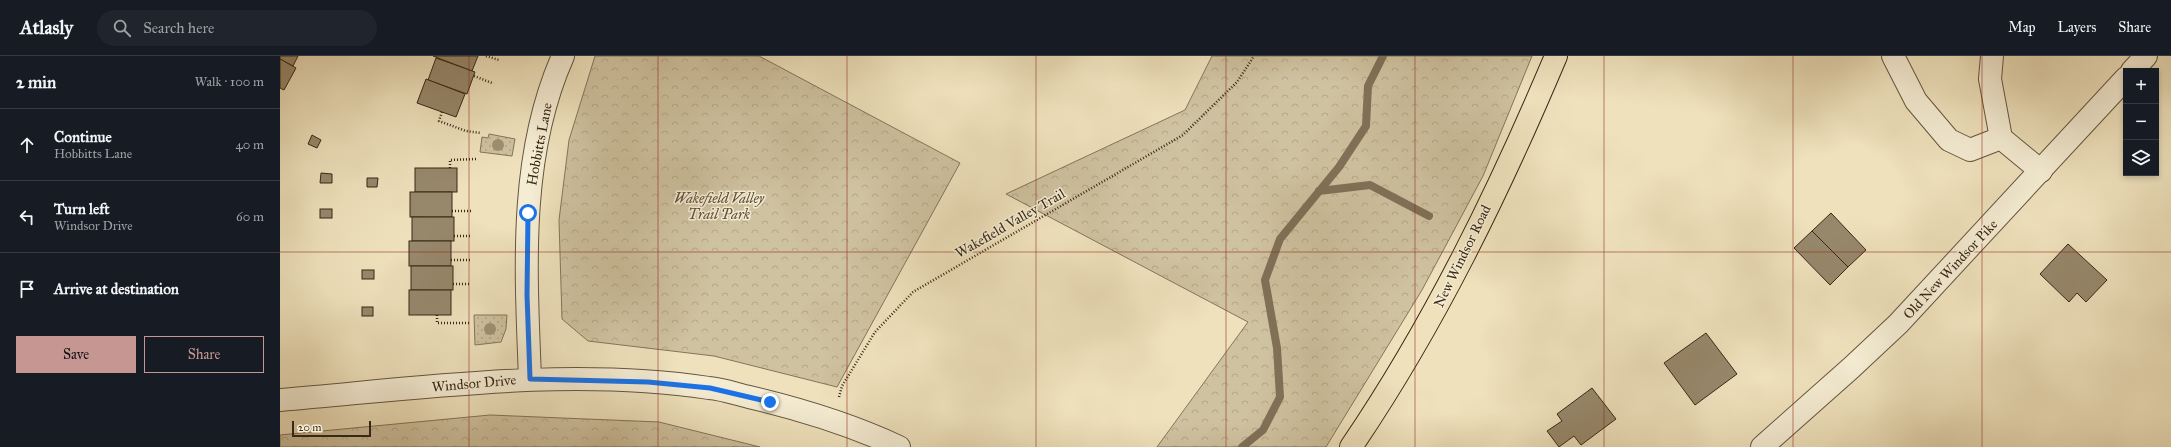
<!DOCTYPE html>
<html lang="en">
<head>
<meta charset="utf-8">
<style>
	:root { --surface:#171b24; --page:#20242c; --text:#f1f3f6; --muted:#9ea1a6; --line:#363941; --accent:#c59692 }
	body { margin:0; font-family:"IM FELL Great Primer",serif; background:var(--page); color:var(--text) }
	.controls { position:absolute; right:12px; top:12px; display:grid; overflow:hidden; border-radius:0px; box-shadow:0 2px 6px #0003 }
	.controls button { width:36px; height:36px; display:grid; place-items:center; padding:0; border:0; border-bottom:1px solid var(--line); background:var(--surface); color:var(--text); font:20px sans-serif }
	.scale { position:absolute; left:12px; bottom:10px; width:79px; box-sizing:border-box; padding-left:4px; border:2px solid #382816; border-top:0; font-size:11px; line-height:14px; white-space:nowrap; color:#382816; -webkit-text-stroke:3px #f4ecd3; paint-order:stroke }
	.stop { position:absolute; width:12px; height:12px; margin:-9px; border:3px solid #1a73e8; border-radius:50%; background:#fff }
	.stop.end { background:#1a73e8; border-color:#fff; box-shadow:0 1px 4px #0008 }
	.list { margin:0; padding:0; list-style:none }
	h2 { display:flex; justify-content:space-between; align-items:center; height:52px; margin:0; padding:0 16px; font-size:17px }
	h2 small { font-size:13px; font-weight:400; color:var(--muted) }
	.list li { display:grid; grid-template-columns:26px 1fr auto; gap:12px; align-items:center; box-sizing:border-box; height:72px; padding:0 16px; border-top:1px solid var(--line) }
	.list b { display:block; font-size:15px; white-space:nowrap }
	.list p { margin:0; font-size:13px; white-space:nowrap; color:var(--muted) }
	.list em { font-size:13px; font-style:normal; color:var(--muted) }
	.actions { display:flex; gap:8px; padding:12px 16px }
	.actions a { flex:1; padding:9px 0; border:1px solid var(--accent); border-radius:0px; text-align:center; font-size:14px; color:var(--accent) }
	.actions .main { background:var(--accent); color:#111 }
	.icon { flex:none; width:22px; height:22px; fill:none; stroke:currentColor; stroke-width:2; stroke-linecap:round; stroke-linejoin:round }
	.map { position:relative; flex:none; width:1891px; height:391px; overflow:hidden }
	header { display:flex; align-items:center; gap:24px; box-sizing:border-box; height:56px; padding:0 20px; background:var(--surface); border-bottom:1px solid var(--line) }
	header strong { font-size:19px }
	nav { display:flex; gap:22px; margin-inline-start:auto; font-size:14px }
	.search { width:280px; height:36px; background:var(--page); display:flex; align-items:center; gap:10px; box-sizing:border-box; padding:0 14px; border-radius:22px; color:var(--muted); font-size:15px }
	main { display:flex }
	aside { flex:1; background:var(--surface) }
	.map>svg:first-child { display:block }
	.grass { fill:url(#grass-dots); stroke:#84755b }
	.park { fill:url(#park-crowns); stroke:#84755b }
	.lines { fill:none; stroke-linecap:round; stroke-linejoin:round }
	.stream { stroke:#807158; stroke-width:8 }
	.building { fill:#97886c; stroke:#382816 }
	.minor-casing { stroke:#665640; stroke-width:24 }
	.major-casing { stroke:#382816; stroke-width:24 }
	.path { stroke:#382816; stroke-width:2.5; stroke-dasharray:1 2; stroke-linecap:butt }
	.minor { stroke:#f4ecd3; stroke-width:22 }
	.major { stroke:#eee1bc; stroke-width:22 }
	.tree { fill:#9f9073 }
	.route { stroke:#1a73e8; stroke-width:5 }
	.grid { fill:none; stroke:#8f2418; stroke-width:1; stroke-opacity:0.55 }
	.labels { text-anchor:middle; stroke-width:3; stroke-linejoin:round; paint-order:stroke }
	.street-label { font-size:14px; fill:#382816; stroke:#f4ecd3 }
	.park-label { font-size:14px; font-style:italic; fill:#5e4e38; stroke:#f4ecd3 }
</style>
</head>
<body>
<header>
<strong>Atlasly</strong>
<div class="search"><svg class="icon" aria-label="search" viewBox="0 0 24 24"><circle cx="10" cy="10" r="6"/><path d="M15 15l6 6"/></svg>Search here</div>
<nav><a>Map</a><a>Layers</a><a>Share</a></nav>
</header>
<main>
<aside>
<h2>2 min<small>Walk · 100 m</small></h2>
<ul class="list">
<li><svg class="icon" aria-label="ahead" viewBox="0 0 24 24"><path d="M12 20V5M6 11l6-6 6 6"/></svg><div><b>Continue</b><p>Hobbitts Lane</p></div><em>40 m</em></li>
<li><svg class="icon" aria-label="left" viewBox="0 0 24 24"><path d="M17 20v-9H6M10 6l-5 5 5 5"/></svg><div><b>Turn left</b><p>Windsor Drive</p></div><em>60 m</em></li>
<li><svg class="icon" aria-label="arrive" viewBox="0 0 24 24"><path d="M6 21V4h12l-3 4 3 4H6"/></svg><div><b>Arrive at destination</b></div></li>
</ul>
<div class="actions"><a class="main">Save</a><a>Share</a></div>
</aside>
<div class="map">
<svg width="1891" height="391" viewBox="0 0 1891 391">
	<defs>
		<pattern id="grass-dots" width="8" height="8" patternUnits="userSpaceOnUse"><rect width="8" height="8" fill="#cfc2a0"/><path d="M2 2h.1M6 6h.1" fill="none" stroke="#b2a789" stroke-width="1.8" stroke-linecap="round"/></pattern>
		<pattern id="park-crowns" width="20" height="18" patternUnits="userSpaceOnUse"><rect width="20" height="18" fill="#cfc2a0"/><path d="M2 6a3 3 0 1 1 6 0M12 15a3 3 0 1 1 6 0" fill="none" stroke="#b2a789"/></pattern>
	</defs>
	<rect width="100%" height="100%" fill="#eee1bc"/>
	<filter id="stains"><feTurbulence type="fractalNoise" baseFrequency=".005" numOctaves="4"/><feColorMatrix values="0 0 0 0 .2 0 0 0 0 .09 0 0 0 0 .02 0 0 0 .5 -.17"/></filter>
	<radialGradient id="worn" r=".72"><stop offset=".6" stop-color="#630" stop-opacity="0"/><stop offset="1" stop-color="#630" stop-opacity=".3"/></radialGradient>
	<!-- grass -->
	<g class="grass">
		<path d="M209 78 235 83 232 100 200 96 202 81 208 82Z"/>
		<path d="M194 259H227L226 273 221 286 195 289Z"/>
	</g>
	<!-- park -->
	<g class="park">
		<path d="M315 0H479L680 107 557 331 434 300 308 285 282 263 279 164 289 84Z"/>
		<path d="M932 0H1252L1203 120 1142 234 1046 391H877L968 266 726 138 905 54Z"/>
		<path d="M210 359 379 366 480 391H0V379Z"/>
	</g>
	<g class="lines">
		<!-- stream -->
		<g class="stream">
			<path d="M1039 135 1090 129 1149 160"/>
			<path d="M962 391 983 374 1000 341 997 292 985 224 1000 183 1059 111 1086 70 1088 30 1103 0"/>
		</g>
	</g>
	<!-- building -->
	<g class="building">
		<path d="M0 0H18L13 10 0 3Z"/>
		<path d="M153 0H198L192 15Z"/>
		<path d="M156 2 195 16 187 38 148 24Z"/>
		<path d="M0 3 16 12 4 34 0 32Z"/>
		<path d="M146 23 185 38 176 61 137 47Z"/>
		<path d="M32 79 41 84 37 92 28 88Z"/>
		<rect x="135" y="112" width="42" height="24"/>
		<path d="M41 117 52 118V127H40Z"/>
		<path d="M87 122H98L97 131H87Z"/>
		<rect x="130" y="136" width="42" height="25"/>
		<rect x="40" y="153" width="12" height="9"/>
		<path d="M1551 157 1586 194 1568 211 1532 175Z"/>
		<rect x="132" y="161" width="42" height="24"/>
		<path d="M1532 175 1568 211 1550 229 1514 192Z"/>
		<rect x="129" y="185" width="42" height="25"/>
		<path d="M1788 188 1827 224 1806 246 1797 237 1789 246 1760 218Z"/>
		<rect x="131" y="210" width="42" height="24"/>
		<rect x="82" y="214" width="12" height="9"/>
		<rect x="129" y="234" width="42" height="25"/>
		<rect x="82" y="251" width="11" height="9"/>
		<path d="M1426 277 1457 318 1415 349 1384 307Z"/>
		<path d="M1312 332 1336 363 1301 389 1294 380 1279 391 1267 375 1282 365 1277 358Z"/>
	</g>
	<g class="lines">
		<!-- minor casing -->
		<g class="minor-casing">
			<g id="minor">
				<path d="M1613 0 1636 45 1669 84 1690 94 1721 82"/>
				<path d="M1712 0 1710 23 1721 82 1761 115"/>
				<path d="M1852 15 1866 0"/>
				<path d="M250 323C246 216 238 101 283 0"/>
				<path d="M0 344C143 332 287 311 429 332 443 333 456 338 469 341 520 353 572 369 619 391"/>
				<path d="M1482 391 1571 312 1618 268 1846 22"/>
			</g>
		</g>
		<!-- major casing -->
		<g class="major-casing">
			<path id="major" d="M1071 391C1154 269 1219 135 1276 0"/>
		</g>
		<!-- path -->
		<g class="path">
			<path d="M206 0 219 4"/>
			<path d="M194 20 212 27"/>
			<path d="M162 56 159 65 186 75 201 77"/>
			<path d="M170 112V104L196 103"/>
			<path d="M172 155H192"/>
			<path d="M174 180H191"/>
			<path d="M171 204H191"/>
			<path d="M173 228H191"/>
			<path d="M157 259V267H191"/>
			<path d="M559 341 562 330 595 276 633 236 903 79 957 26 974 0"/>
		</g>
		<!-- minor -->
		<use href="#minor" class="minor"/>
		<!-- major -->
		<use href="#major" class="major"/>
	</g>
	<!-- trees -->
	<g class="tree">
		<circle cx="218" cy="89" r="6"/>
		<circle cx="210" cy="273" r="6"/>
	</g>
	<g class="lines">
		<!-- route -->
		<path class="route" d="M248 157 247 239 250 323 368 326 430 332 490 346"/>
	</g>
	<!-- grid -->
	<path class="grid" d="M189 0V391M378 0V391M567 0V391M756 0V391M946 0V391M1135 0V391M1324 0V391M1513 0V391M1702 0V391M0 196H1891"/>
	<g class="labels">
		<!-- street labels -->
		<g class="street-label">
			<text transform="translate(259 88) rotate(-79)" y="5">Hobbitts Lane</text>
			<text transform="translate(730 167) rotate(-30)" y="5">Wakefield Valley Trail</text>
			<text transform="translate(1182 200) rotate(-64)" y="5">New Windsor Road</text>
			<text transform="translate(1670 213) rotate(-47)" y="5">Old New Windsor Pike</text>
			<text transform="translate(194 327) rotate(-5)" y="5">Windsor Drive</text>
		</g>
		<!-- park labels -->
		<g class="park-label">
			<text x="439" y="147">Wakefield Valley<tspan x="439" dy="16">Trail Park</tspan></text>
		</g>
	</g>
	<rect width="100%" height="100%" filter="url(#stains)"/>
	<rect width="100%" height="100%" fill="url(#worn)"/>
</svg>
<div class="controls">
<button>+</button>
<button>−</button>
<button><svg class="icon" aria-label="layers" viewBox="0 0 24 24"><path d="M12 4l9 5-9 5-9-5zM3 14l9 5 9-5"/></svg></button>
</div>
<div class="scale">20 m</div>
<div class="stop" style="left:248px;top:157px"></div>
<div class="stop end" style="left:490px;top:346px"></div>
</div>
</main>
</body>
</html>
